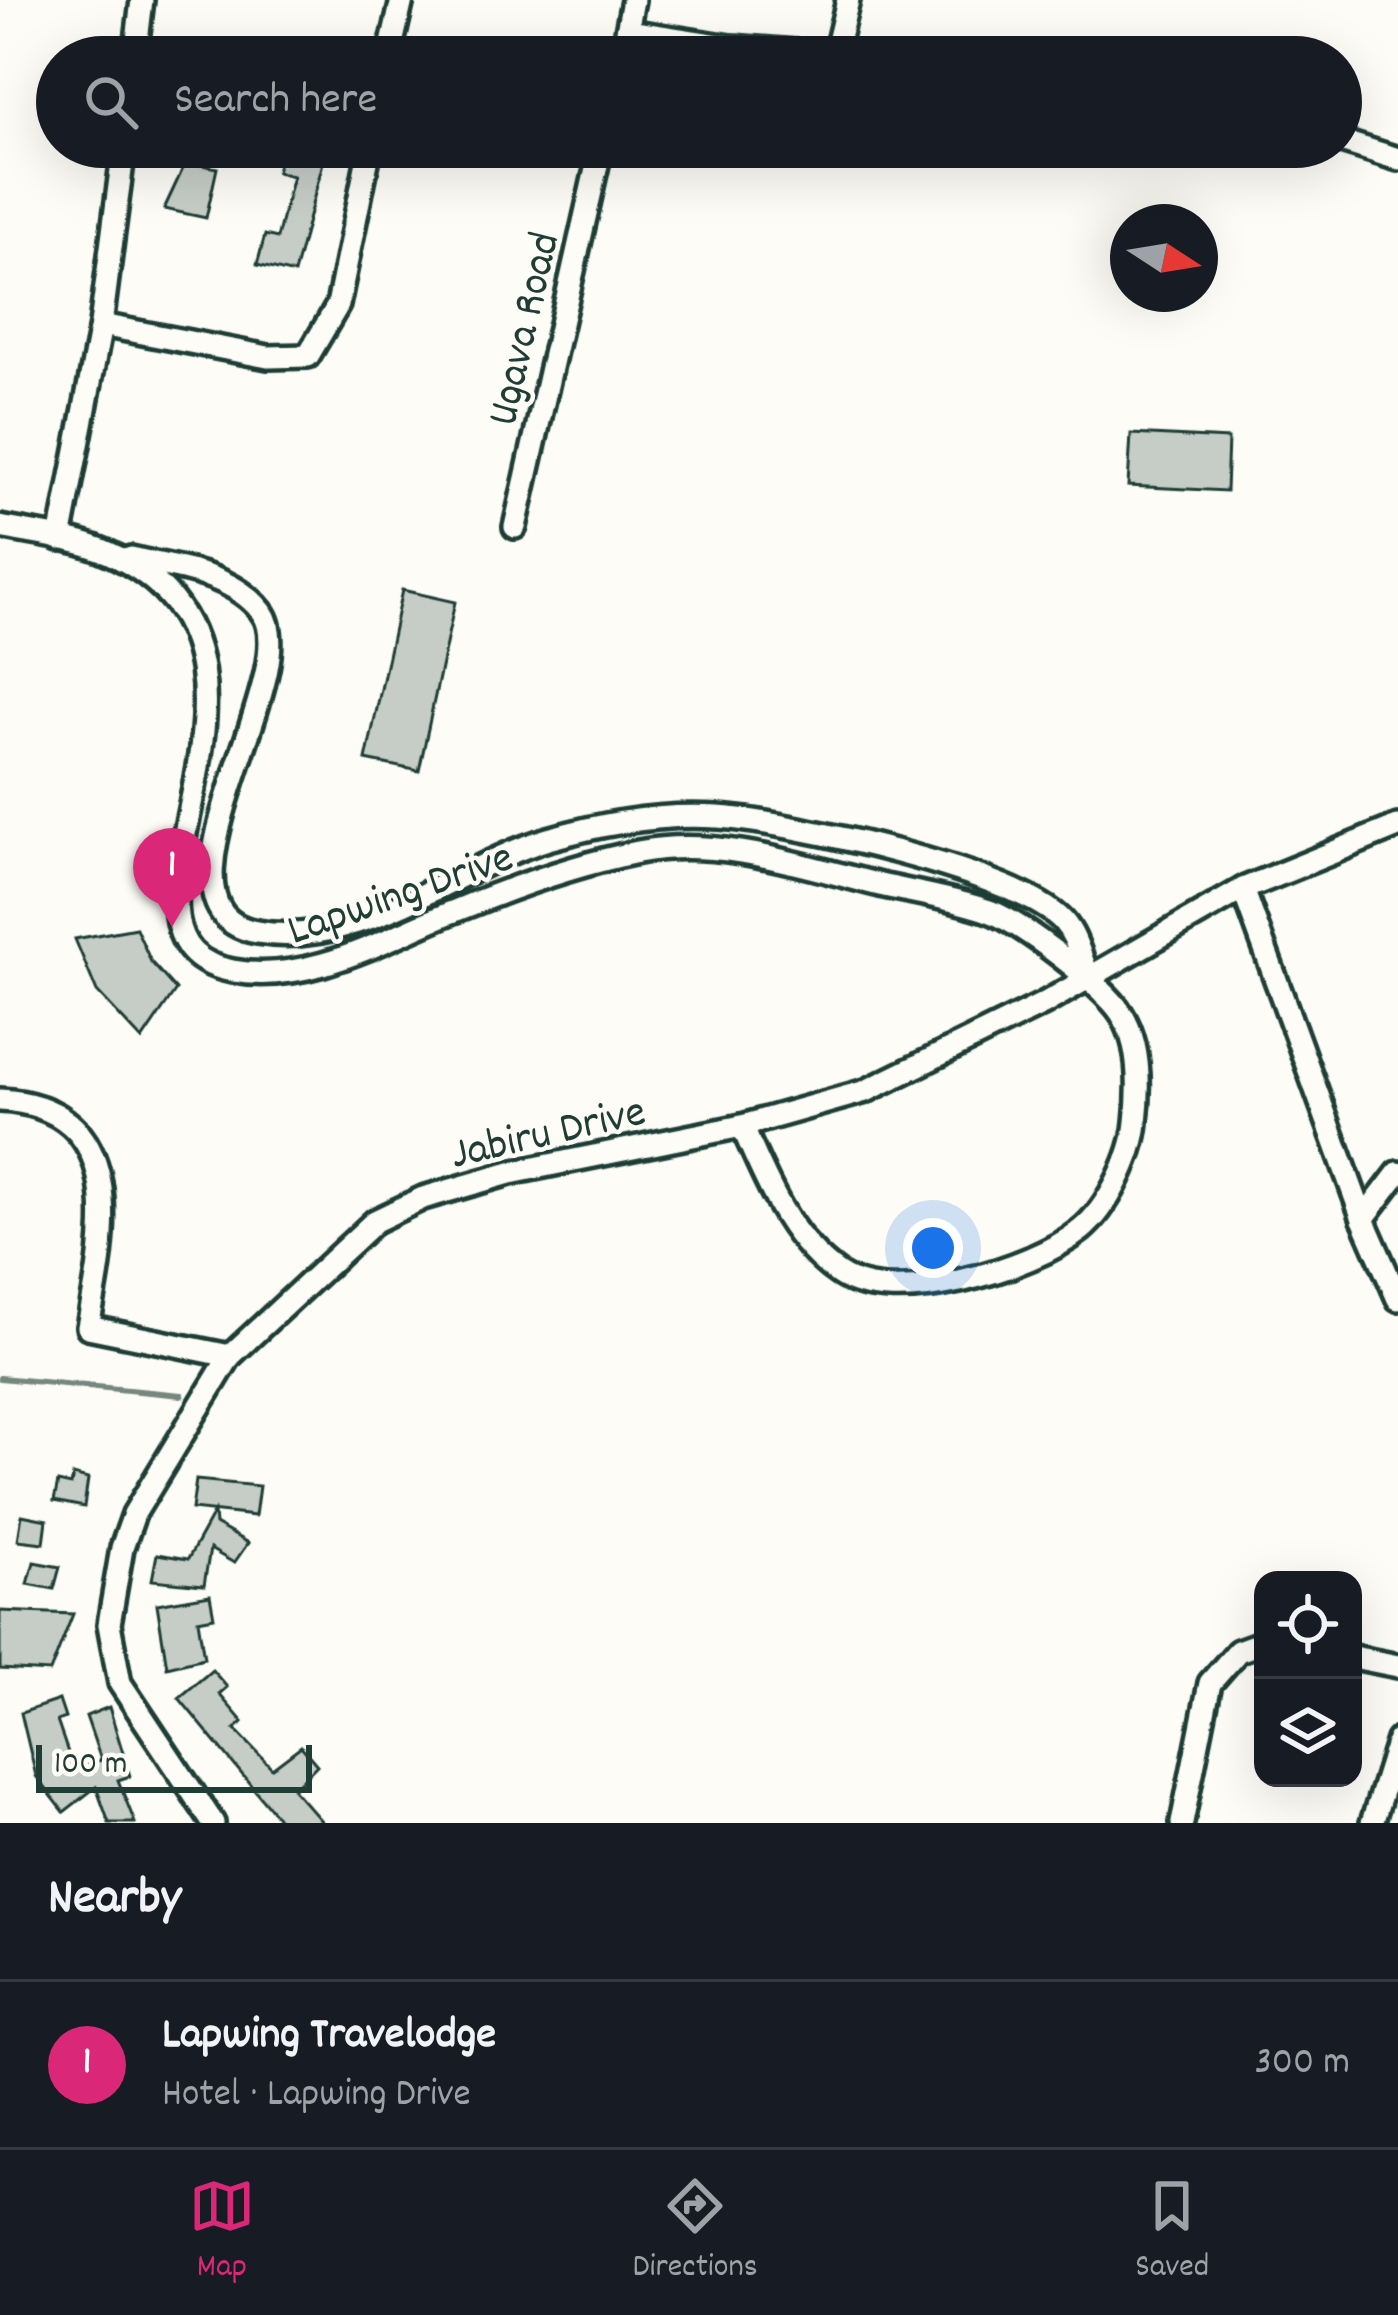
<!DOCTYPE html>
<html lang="en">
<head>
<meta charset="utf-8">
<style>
	:root { --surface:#171b24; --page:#20242c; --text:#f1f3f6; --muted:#9ea1a6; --line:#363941; --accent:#db2777 }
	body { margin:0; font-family:Dekko,sans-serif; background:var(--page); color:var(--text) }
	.controls { position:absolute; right:36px; bottom:36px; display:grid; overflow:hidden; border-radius:24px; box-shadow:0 12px 48px #0002 }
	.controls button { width:108px; height:108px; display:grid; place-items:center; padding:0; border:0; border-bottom:3px solid var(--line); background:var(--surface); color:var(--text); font:60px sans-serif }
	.compass { position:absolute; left:1110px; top:204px; width:108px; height:108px; border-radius:50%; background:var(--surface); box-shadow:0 12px 48px #0002; rotate:102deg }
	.scale { position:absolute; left:36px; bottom:30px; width:276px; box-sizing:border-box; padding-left:12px; border:6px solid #1f3d34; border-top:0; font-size:33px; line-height:42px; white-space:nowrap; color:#1f3d34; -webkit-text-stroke:9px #fdfcf7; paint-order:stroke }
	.you { position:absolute; left:933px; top:1248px; width:42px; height:42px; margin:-30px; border:9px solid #fff; border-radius:50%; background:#1a73e8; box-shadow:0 0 0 18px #1a73e833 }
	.badge { display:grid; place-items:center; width:78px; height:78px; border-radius:50%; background:var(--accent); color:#fff; font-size:39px; font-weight:700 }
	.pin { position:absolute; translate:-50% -99px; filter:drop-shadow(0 3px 6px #0008) }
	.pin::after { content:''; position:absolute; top:63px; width:42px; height:36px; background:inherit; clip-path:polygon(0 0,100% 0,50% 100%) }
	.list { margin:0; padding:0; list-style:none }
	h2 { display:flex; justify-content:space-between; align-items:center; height:156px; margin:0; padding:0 48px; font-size:51px }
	h2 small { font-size:39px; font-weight:400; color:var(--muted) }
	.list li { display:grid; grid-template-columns:78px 1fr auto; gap:36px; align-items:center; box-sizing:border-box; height:168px; padding:0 48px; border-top:3px solid var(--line) }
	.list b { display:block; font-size:45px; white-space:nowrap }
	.list p { margin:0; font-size:39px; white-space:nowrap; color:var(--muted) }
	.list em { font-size:39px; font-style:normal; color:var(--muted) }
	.icon { flex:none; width:66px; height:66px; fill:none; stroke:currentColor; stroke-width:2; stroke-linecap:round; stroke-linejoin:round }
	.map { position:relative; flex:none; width:1398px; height:1823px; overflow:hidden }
	.search { position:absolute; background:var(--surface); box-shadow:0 12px 48px #0002; left:36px; right:36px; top:36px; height:132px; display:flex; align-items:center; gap:30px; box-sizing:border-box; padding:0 42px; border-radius:66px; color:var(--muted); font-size:45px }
	.sheet { height:324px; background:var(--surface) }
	nav { display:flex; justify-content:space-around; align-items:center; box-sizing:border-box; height:168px; border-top:3px solid var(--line); background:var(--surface); font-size:33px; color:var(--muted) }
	nav a { display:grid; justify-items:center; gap:6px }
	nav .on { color:var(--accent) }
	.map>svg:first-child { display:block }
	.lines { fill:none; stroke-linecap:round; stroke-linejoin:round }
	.stream { stroke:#75877f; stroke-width:6 }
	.building { fill:#c6cdc7; stroke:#1f3d34; stroke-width:3 }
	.minor-casing { stroke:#1f3d34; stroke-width:30 }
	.minor { stroke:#fdfcf7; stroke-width:21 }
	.labels { text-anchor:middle; stroke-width:9; stroke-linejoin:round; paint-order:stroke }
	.street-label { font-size:45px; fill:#1f3d34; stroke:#fdfcf7 }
</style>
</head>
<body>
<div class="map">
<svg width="1398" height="1823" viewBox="0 0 1398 1823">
	<rect width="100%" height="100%" fill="#fdfcf7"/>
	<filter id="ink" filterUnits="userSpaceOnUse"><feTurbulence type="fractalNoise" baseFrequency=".00833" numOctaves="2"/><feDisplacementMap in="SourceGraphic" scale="24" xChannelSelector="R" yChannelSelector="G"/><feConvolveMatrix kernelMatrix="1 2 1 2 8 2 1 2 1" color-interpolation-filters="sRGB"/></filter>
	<g filter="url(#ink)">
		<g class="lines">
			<!-- stream -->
			<path class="stream" d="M0 1378 182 1395"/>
		</g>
		<!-- building -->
		<g class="building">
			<path d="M281 147 326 151 294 274 257 265 265 235 277 238 293 176 277 172Z"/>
			<path d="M186 162 217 168 206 218 164 209Z"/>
			<path d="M1131 434 1228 439 1226 491 1128 486Z"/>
			<path d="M402 590 455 602 419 771 366 760Z"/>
			<path d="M136 928 151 962 176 990 142 1040 97 992 75 939Z"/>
			<path d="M73 1475 88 1479 84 1507 54 1501 58 1482 71 1485Z"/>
			<path d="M196 1480 259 1486 255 1516 192 1509Z"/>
			<path d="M214 1512 215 1524 248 1543 234 1563 210 1549 204 1585 152 1580 157 1554 188 1559Z"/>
			<path d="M22 1515 47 1520 44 1543 18 1540Z"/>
			<path d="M34 1562 60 1567 54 1589 28 1584Z"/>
			<path d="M210 1595 214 1617 198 1620 204 1658 167 1667 157 1604Z"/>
			<path d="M0 1611 73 1614 50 1672 0 1669Z"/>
			<path d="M212 1670 227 1687 219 1694 243 1722 235 1729 272 1768 301 1746 317 1765 293 1789 323 1823H282L179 1698Z"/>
			<path d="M59 1700 65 1718 57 1721 74 1770 101 1760 86 1716 109 1707 130 1776 118 1780 135 1823H109L96 1787 64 1812 36 1776 21 1713Z"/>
		</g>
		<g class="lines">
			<!-- minor casing -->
			<g class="minor-casing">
				<g id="minor">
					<path d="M628 31 731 47 860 57"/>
					<path d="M835 55 848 0"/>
					<path d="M135 57 142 0"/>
					<path d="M389 57 402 0"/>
					<path d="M622 57 633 0"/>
					<path d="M1341 141 1398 159"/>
					<path d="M101 325 268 357 308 356 338 305 370 147"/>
					<path d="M0 527C35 534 76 538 109 553 333 655 70 943 233 971 311 985 387 937 457 910 513 887 579 864 638 852 719 836 803 866 880 885 916 893 955 899 989 911 1019 921 1105 987 1121 1013 1141 1044 1140 1088 1136 1122 1133 1156 1108 1208 1081 1230 1032 1269 893 1311 839 1274 788 1239 766 1179 742 1126"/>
					<path d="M515 527 601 147"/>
					<path d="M60 539 101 325 124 147"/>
					<path d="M131 558C176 569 231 572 262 612 308 673 134 911 257 932 358 950 456 867 548 839 603 823 661 813 718 817 787 821 1020 873 1063 921 1078 938 1080 959 1090 978"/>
					<path d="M1243 889 1363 1219 1398 1299"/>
					<path d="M0 1100C131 1107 106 1235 88 1327L230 1356"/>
					<path d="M1363 1219 1398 1173"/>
					<path d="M1353 1657 1398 1666"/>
					<path d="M213 1823 120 1683 109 1624 122 1548 134 1514 230 1356 375 1221 423 1198 510 1173 742 1126 866 1091 1045 1003 1243 889 1398 826"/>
					<path d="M1182 1823 1210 1683 1238 1651 1263 1642"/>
					<path d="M1372 1823 1398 1740"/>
				</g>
			</g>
			<!-- minor -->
			<use href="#minor" class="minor"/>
		</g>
	</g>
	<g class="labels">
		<!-- street labels -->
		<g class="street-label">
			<text transform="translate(520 328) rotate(-77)" y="16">Ugava Road</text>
			<text transform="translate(399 890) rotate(-19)" y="16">Lapwing Drive</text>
			<text transform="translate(547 1129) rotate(-13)" y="16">Jabiru Drive</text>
		</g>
	</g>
</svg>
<div class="controls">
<button><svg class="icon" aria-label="locate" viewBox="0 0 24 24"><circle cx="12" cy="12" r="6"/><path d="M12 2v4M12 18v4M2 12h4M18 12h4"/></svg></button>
<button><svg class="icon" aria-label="layers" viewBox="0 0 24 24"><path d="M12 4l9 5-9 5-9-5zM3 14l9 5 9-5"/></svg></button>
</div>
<svg class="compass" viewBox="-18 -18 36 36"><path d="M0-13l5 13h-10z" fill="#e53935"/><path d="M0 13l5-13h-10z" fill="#9ea1a6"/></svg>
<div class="scale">100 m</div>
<div class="you"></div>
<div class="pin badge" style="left:172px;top:927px">1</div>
<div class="search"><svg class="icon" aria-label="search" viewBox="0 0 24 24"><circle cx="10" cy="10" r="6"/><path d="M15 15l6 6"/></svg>Search here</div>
</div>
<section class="sheet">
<h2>Nearby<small></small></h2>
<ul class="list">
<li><span class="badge">1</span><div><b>Lapwing Travelodge</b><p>Hotel · Lapwing Drive</p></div><em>300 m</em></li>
</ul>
</section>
<nav>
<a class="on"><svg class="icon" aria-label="map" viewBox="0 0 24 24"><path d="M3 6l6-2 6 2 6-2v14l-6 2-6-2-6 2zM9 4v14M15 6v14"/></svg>Map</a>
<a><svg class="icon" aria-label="directions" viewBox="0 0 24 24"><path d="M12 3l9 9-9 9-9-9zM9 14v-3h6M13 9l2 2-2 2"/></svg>Directions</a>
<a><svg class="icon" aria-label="saved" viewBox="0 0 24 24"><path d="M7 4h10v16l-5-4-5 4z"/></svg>Saved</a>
</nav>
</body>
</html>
